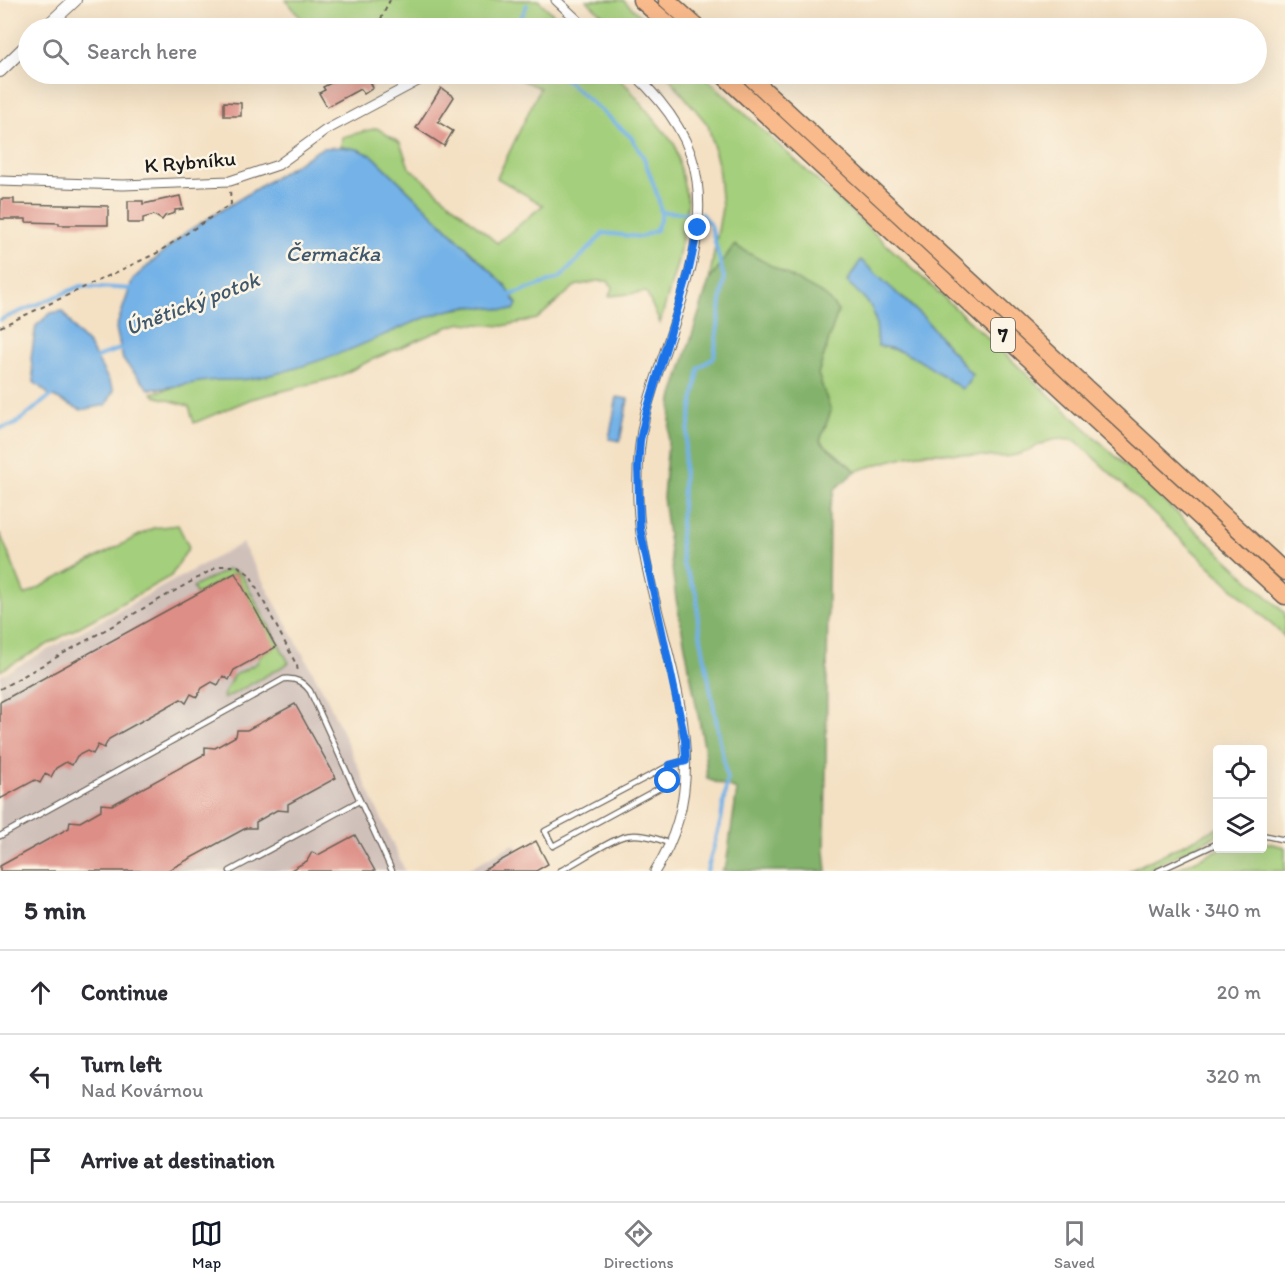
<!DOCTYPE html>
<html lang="en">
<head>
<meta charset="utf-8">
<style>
	:root { --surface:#fff; --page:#f7f7f7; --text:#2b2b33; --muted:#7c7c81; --line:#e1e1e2; --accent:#111827 }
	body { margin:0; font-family:Itim,sans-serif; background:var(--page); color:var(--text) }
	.controls { position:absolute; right:18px; bottom:18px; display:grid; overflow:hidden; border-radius:6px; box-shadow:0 6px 24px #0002 }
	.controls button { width:54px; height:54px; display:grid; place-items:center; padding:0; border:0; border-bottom:2px solid var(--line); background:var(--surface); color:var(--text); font:30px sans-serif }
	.stop { position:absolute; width:18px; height:18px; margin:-14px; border:4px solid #1a73e8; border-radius:50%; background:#fff }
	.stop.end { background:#1a73e8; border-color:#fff; box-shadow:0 2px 6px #0008 }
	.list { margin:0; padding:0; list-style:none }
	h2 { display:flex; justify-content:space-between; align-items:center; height:78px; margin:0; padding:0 24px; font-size:26px }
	h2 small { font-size:20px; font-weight:400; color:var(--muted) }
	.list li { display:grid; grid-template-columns:39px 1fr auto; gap:18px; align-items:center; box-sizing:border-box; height:84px; padding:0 24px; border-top:2px solid var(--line) }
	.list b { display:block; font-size:22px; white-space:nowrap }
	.list p { margin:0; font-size:20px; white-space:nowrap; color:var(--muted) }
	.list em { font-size:20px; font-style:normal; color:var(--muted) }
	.icon { flex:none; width:33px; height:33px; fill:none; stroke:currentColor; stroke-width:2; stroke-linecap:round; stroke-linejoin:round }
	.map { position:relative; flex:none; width:1285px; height:871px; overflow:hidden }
	.search { position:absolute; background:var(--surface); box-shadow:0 6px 24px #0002; left:18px; right:18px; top:18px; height:66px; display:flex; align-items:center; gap:15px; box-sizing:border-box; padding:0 21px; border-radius:33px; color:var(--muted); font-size:22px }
	.sheet { height:330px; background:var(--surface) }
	nav { display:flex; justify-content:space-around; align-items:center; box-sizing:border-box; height:84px; border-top:2px solid var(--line); background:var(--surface); font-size:16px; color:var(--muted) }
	nav a { display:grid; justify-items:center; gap:3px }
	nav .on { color:var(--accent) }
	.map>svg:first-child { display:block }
	.industrial { fill:#cfc0ba }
	.green { fill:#a4cf7c; stroke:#60764c; stroke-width:1.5; fill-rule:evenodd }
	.forest { fill:#83b26c; stroke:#506744; stroke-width:1.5 }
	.water { fill:#74b2e7; stroke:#486782; stroke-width:1.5 }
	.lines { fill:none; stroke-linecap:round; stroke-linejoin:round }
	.stream { stroke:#74b2e7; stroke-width:4 }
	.building { fill:#dd8e86 }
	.service-casing { stroke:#686157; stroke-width:7 }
	.minor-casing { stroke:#686157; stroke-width:11 }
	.tertiary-casing { stroke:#686157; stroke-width:14 }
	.motorway-casing { stroke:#686157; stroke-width:19 }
	.path { stroke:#686157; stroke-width:2; stroke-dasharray:4.5 4.5; stroke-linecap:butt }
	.service { stroke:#fff; stroke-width:4.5 }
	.minor { stroke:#fff; stroke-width:9 }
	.tertiary { stroke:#fff; stroke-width:12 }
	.motorway { stroke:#fabb8c; stroke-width:16 }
	.route { stroke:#1a73e8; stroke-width:8 }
	.labels { text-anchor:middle; stroke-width:5; stroke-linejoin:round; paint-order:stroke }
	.shield { fill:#fcf5e5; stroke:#5f5d58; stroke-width:1.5 }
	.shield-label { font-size:20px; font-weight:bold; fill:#1c1c1c }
	.street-label { font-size:21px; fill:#1c1c1c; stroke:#fcf5e5 }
	.water-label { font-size:22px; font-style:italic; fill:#3f586d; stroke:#fcf5e5 }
</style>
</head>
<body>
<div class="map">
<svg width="1285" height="871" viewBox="0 0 1285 871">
	<rect width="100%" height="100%" fill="#fcf5e5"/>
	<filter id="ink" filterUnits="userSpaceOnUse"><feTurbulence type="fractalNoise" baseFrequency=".0167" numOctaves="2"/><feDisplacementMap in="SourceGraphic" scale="12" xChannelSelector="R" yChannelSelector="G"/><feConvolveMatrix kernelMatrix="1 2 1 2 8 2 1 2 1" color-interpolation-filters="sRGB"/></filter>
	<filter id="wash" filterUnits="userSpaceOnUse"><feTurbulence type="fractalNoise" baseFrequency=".008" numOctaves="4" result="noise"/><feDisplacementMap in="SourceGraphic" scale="24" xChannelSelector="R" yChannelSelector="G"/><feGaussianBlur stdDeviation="1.35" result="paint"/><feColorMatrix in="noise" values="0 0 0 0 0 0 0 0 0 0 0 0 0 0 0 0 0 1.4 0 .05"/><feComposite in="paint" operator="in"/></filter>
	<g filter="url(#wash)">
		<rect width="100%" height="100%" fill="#f4e1c4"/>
		<!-- industrial -->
		<g class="industrial">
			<path d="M242 543 326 696 405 871H0V676Z"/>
			<path d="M536 841 548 864 536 871H464L514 844 519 851Z"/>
		</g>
		<!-- green -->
		<g class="green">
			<path d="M286 0H538L568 28H309Z"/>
			<path d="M586 0H623L654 28H617Z"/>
			<path d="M507 74H614L628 87 675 145 688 203 678 260 660 323 646 292 609 296 613 287 608 281H597L575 286 537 319 503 326 462 323 448 327 369 361 338 377 251 399 194 423 189 406 155 396 152 393 195 382 220 379 449 310 485 305 502 310 517 304 505 285 373 156 357 149 341 147 342 137 377 128 400 143 409 167 497 243 543 205 497 178 540 88Z"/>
			<path d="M666 74H702L1285 613V637L1076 441C1041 434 1040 451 1011 456 984 460 947 449 919 454 898 457 877 465 856 471L820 441 830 411 818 374 838 311 734 245 709 281 722 208 718 164 708 125ZM903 298 925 319 972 375 962 388C936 372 910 349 878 346L876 314 870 303Z"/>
			<path d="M178 525 189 547 171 576 0 671V533L25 595 153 528Z"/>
			<path d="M227 570 235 571 242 576 289 663 224 699 223 696 233 676 257 663 260 656 275 647 235 573 196 594 193 587Z"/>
			<path d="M1217 828V835L1144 871H1129Z"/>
			<path d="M1263 842 1285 847V871H1172L1220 849 1262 848Z"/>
		</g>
		<!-- forest -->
		<path class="forest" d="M734 245 826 296 838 311 818 374 831 411 820 441 856 471 835 489 829 511 825 851 827 871H722L726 865 737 790 707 779 704 746 676 599 663 497 672 399 709 281Z"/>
		<!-- water -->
		<g class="water">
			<path d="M341 147 357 149 373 156 505 285 517 304 514 310C496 311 483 304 464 307 424 314 387 335 349 350 321 360 278 376 248 379 235 381 221 379 208 381 188 383 169 389 149 389L123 360 116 328 133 279 186 232 322 148Z"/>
			<path d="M861 260 925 319 972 375 969 383 962 389C936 372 910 349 878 346 875 307 876 309 847 282Z"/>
			<path d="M63 311 77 333 89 345 114 390 106 405 81 410 51 396 34 382 31 358 36 326 51 313Z"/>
			<path d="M617 397 628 399 620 441 609 439Z"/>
		</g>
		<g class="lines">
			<!-- stream -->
			<g class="stream">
				<path d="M520 28V20L527 5"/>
				<path d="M661 212 688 213"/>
				<path d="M701 214 711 226 724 278 714 357 699 368 685 448 680 543 683 564 697 595 698 622 727 779 721 820 707 871"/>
				<path d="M507 294 511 295 560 278 604 233 640 237 656 230 661 218V212L658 197 644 158 631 137 559 74"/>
				<path d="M0 320 81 286 133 289"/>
				<path d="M92 362 102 355 123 348"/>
				<path d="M0 428 14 425 54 393"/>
			</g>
		</g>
		<g id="blocks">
			<!-- building -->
			<g class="building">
				<path d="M348 74H367L373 88 364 94 360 89 327 107 319 93 325 90 323 87Z"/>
				<path d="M441 88 454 97 438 122 453 131 444 146 416 128Z"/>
				<path d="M224 102 241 103V116H224Z"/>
				<path d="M180 196 183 209 175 210V213L165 216 162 220 154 215 143 218V223H128V201H143V204Z"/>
				<path d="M1 199H14V204L108 206V225H59V223L26 222V219H0Z"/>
				<path d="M235 573 276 647 234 670 229 680 223 676 218 685 212 682 202 688 197 697 191 694 186 703 181 699 109 739 104 748 98 745 93 754 87 751 77 756 72 765 66 762 56 768 51 777 45 774 40 783 35 780 0 799V702Z"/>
				<path d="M295 704 336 778 288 804V811L277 810 256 822V828H246L167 871H0V866L69 828 70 821 80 822 101 810V804L112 805 205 754V747L215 748 236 736 237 730H247Z"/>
				<path d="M355 835 375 871H289L307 861 312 852 318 855Z"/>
				<path d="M536 841 548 864 536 871H482Z"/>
			</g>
		</g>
	</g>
	<g filter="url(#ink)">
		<use href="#blocks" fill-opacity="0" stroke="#686157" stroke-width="1.5"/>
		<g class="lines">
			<!-- service casing -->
			<g class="service-casing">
				<g id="service">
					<path d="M670 765 668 781 665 785 553 846 545 831 670 765 683 761"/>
					<path d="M1262 835 1285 840"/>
					<path d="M0 836 284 679C296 678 303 682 310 691L392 871"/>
					<path d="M230 871 359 801"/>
					<path d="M560 871C578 862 605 843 622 837 637 832 654 837 668 843"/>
					<path d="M1158 871 1218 843"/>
				</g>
			</g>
			<!-- minor casing -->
			<g class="minor-casing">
				<g id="minor">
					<path d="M556 0 586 28"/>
					<path d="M634 74C664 102 692 139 697 181 708 258 664 341 645 415 639 442 637 472 638 500 642 623 731 755 655 871"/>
					<path d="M0 181 123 185 230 181 278 165 326 130 429 75"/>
				</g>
			</g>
			<!-- tertiary casing -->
			<g class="tertiary-casing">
				<g id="tertiary">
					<path d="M45 28 75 0"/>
					<path d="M0 71 28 44"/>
				</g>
			</g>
			<!-- motorway casing -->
			<g class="motorway-casing">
				<g id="motorway">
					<path d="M641 0 673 28"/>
					<path d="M667 0 698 28"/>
					<path d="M722 74 1285 596"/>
					<path d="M747 74 1285 572"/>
				</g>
			</g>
			<!-- path -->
			<g class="path">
				<path d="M383 28 380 21 390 0"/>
				<path d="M0 327 157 253 231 204 230 190"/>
				<path d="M0 689 219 566H238L250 575 297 666 298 672"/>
			</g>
			<!-- service -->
			<use href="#service" class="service"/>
			<!-- minor -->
			<use href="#minor" class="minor"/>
			<!-- tertiary -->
			<use href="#tertiary" class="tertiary"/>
			<!-- motorway -->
			<use href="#motorway" class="motorway"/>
		</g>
	</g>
	<g class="lines" filter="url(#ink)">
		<!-- route -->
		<path class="route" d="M668 781 670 765 686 761 685 740 640 528 638 468 640 440 646 414 688 274 698 228"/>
	</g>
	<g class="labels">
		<!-- shield labels -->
		<rect class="shield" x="991" y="318" width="24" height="34" rx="4.5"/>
		<g class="shield-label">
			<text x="1003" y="342">7</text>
		</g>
		<!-- street labels -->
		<g class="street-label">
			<text transform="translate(190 162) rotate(-5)" y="7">K Rybníku</text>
		</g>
		<!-- water labels -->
		<g class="water-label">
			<text x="333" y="261">Čermačka</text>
			<text transform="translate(192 303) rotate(-21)" y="8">Únětický potok</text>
		</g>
	</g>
</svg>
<div class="controls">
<button><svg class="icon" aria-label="locate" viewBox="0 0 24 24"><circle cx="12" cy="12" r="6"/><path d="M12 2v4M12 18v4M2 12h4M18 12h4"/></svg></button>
<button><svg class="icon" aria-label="layers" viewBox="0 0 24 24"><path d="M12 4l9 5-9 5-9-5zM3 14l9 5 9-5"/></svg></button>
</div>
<div class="stop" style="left:668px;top:781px"></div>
<div class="stop end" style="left:698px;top:228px"></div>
<div class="search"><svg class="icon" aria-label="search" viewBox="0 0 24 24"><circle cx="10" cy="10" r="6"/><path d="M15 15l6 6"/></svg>Search here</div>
</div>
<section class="sheet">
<h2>5 min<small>Walk · 340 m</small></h2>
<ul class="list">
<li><svg class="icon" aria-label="ahead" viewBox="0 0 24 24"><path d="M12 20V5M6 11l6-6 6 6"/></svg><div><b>Continue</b></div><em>20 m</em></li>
<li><svg class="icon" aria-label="left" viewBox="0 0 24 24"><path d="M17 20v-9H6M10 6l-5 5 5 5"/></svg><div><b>Turn left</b><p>Nad Kovárnou</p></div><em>320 m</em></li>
<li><svg class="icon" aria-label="arrive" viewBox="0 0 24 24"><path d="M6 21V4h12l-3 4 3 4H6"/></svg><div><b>Arrive at destination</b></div></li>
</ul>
</section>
<nav>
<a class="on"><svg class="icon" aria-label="map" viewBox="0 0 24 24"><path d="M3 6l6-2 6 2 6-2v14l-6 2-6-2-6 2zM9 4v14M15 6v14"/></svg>Map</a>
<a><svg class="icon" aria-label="directions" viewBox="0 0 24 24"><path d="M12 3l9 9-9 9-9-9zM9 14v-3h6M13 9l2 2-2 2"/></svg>Directions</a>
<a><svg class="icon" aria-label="saved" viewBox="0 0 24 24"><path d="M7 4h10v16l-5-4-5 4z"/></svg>Saved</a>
</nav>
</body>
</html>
